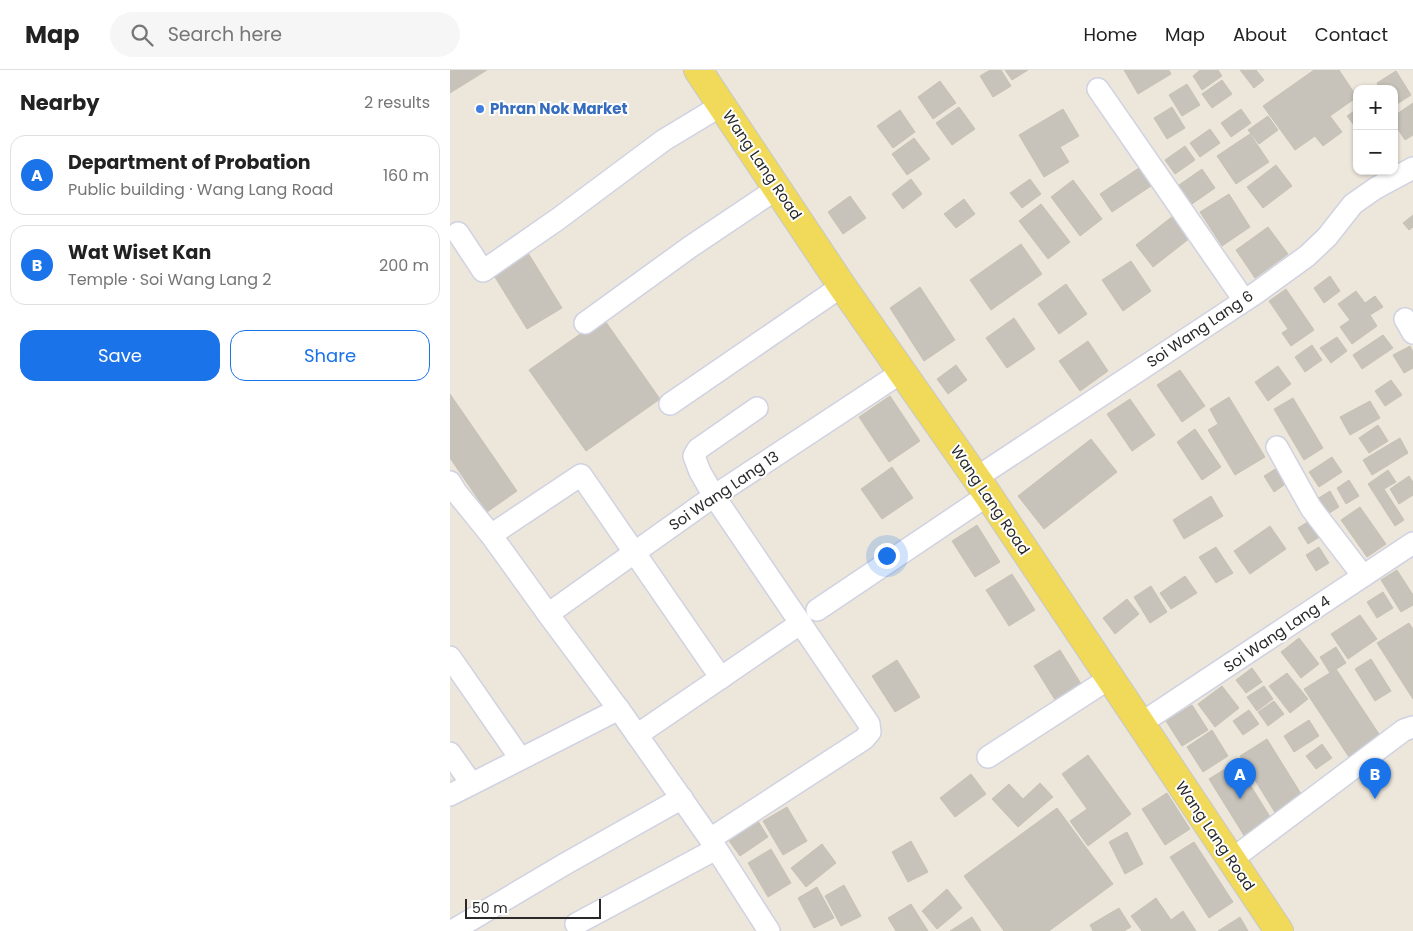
<!DOCTYPE html>
<html lang="en">
<head>
<meta charset="utf-8">
<style>
	:root { --surface:#fff; --page:#f6f6f6; --text:#222; --muted:#767676; --line:#e0e0e0; --accent:#1a73e8 }
	body { margin:0; font-family:Poppins,sans-serif; background:var(--page); color:var(--text) }
	.controls { position:absolute; right:15px; top:15px; display:grid; overflow:hidden; border-radius:10px; box-shadow:0 1px 4px #0004 }
	.controls button { width:45px; height:45px; display:grid; place-items:center; padding:0; border:0; border-bottom:1px solid var(--line); background:var(--surface); color:var(--text); font:25px sans-serif }
	.scale { position:absolute; left:15px; bottom:12px; width:136px; box-sizing:border-box; padding-left:5px; border:2px solid #292929; border-top:0; font-size:14px; line-height:18px; white-space:nowrap; color:#292929; -webkit-text-stroke:4px #fff; paint-order:stroke }
	.you { position:absolute; left:436px; top:485px; width:18px; height:18px; margin:-12px; border:4px solid #fff; border-radius:50%; background:#1a73e8; box-shadow:0 0 0 8px #1a73e833 }
	.badge { display:grid; place-items:center; width:32px; height:32px; border-radius:50%; background:var(--accent); color:#fff; font-size:16px; font-weight:700 }
	.pin { position:absolute; translate:-50% -41px; filter:drop-shadow(0 1px 2px #0008) }
	.pin::after { content:''; position:absolute; top:26px; width:18px; height:15px; background:inherit; clip-path:polygon(0 0,100% 0,50% 100%) }
	.list { margin:0; padding:0; list-style:none }
	h2 { display:flex; justify-content:space-between; align-items:center; height:65px; margin:0; padding:0 20px; font-size:21px }
	h2 small { font-size:16px; font-weight:400; color:var(--muted) }
	.list li { display:grid; grid-template-columns:32px 1fr auto; gap:15px; align-items:center; box-sizing:border-box; height:80px; margin:0 10px 10px; padding:0 10px; border:1px solid var(--line); border-radius:15px }
	.list b { display:block; font-size:19px; white-space:nowrap }
	.list p { margin:0; font-size:16px; white-space:nowrap; color:var(--muted) }
	.list em { font-size:16px; font-style:normal; color:var(--muted) }
	.actions { display:flex; gap:10px; padding:15px 20px }
	.actions a { flex:1; padding:11px 0; border:1px solid var(--accent); border-radius:15px; text-align:center; font-size:18px; color:var(--accent) }
	.actions .main { background:var(--accent); color:#fff }
	.icon { flex:none; width:28px; height:28px; fill:none; stroke:currentColor; stroke-width:2; stroke-linecap:round; stroke-linejoin:round }
	.map { position:relative; flex:none; width:963px; height:861px; overflow:hidden }
	header { display:flex; align-items:center; gap:30px; box-sizing:border-box; height:70px; padding:0 25px; background:var(--surface); border-bottom:1px solid var(--line) }
	header strong { font-size:24px }
	nav { display:flex; gap:28px; margin-inline-start:auto; font-size:18px }
	.search { width:350px; height:45px; background:var(--page); display:flex; align-items:center; gap:12px; box-sizing:border-box; padding:0 18px; border-radius:28px; color:var(--muted); font-size:19px }
	main { display:flex }
	aside { flex:1; background:var(--surface) }
	.map>svg:first-child { display:block }
	.building { fill:#c7c3ba; stroke:#c7c2b5 }
	.lines { fill:none; stroke-linecap:round; stroke-linejoin:round }
	.minor-casing { stroke:#d0d2e2; stroke-width:24 }
	.major-casing { stroke:#c7c7c7; stroke-width:30 }
	.minor { stroke:#fff; stroke-width:21 }
	.major { stroke:#f1da5a; stroke-width:28 }
	.shop-dot { fill:#3f7fe0; stroke:#fff; stroke-width:2 }
	.labels { text-anchor:middle; stroke-width:4; stroke-linejoin:round; paint-order:stroke }
	.shop-label { font-size:15px; font-weight:bold; fill:#366cbe; stroke:#fff; text-anchor:start }
	.street-label { font-size:15px; fill:#292929; stroke:#fff }
</style>
</head>
<body>
<header>
<strong>Map</strong>
<div class="search"><svg class="icon" aria-label="search" viewBox="0 0 24 24"><circle cx="10" cy="10" r="6"/><path d="M15 15l6 6"/></svg>Search here</div>
<nav><a>Home</a><a>Map</a><a>About</a><a>Contact</a></nav>
</header>
<main>
<aside>
<h2>Nearby<small>2 results</small></h2>
<ul class="list">
<li><span class="badge">A</span><div><b>Department of Probation</b><p>Public building · Wang Lang Road</p></div><em>160 m</em></li>
<li><span class="badge">B</span><div><b>Wat Wiset Kan</b><p>Temple · Soi Wang Lang 2</p></div><em>200 m</em></li>
</ul>
<div class="actions"><a class="main">Save</a><a>Share</a></div>
</aside>
<div class="map">
<svg width="963" height="861" viewBox="0 0 963 861">
	<rect width="100%" height="100%" fill="#ece6db"/>
	<!-- building -->
	<g class="building">
		<path d="M0 0H37L0 23Z"/>
		<path d="M540 0H551L561 16 543 27 530 6Z"/>
		<path d="M555 0H578L562 10Z"/>
		<path d="M674 0H719L721 4 688 24Z"/>
		<path d="M750 0H768L772 6 752 20 743 6Z"/>
		<path d="M790 0H806L814 10 804 18Z"/>
		<path d="M864 0H889L907 27 880 46 892 62 873 76 865 66 845 80 813 36Z"/>
		<path d="M946 1 961 25 944 36V19H930L927 13Z"/>
		<path d="M772 10 782 24 762 38 752 24Z"/>
		<path d="M490 11 506 33 483 49 468 27Z"/>
		<path d="M737 14 750 35 732 46 719 25Z"/>
		<path d="M963 33V65L955 70 944 53V46Z"/>
		<path d="M509 37 525 59 502 75 486 53Z"/>
		<path d="M722 37 735 58 717 69 704 48Z"/>
		<path d="M613 39 629 66 610 77 619 92 594 107 569 65Z"/>
		<path d="M791 39 801 53 781 67 771 53Z"/>
		<path d="M907 39V59L897 46Z"/>
		<path d="M450 40 465 62 443 78 427 56Z"/>
		<path d="M818 46 828 60 809 74 798 60Z"/>
		<path d="M760 59 770 73 750 87 740 73Z"/>
		<path d="M800 64 819 92 786 114 767 86Z"/>
		<path d="M464 68 480 89 457 105 442 84Z"/>
		<path d="M735 76 745 90 725 104 715 90Z"/>
		<path d="M826 95 842 116 813 138 797 117Z"/>
		<path d="M689 98 701 116 662 142 650 124Z"/>
		<path d="M752 99 765 118 742 134 729 115Z"/>
		<path d="M461 109 472 124 453 139 442 124Z"/>
		<path d="M580 109 591 124 572 138 560 123Z"/>
		<path d="M623 110 652 149 630 166 601 127Z"/>
		<path d="M779 124 800 157 772 176 750 142Z"/>
		<path d="M400 126 416 148 393 164 378 142Z"/>
		<path d="M514 129 525 144 506 158 494 144Z"/>
		<path d="M591 134 620 172 598 189 569 151Z"/>
		<path d="M963 145V157L959 160 953 153Z"/>
		<path d="M723 146 740 168 703 197 686 175Z"/>
		<path d="M818 157 838 184 805 208 786 180Z"/>
		<path d="M571 174 592 204 541 240 520 210Z"/>
		<path d="M75 178 112 238 77 259 40 199Z"/>
		<path d="M681 191 701 221 673 241 652 210Z"/>
		<path d="M880 206 890 221 874 233 864 218Z"/>
		<path d="M616 214 637 244 609 264 588 234Z"/>
		<path d="M470 217 505 270 474 291 440 238Z"/>
		<path d="M836 219 864 260 841 276 832 263 838 259 819 231Z"/>
		<path d="M906 221 915 233 925 226 933 237 920 245 927 256 902 274 890 257 900 250 888 234Z"/>
		<path d="M153 248 210 329 136 381 79 300Z"/>
		<path d="M564 248 585 279 557 298 536 268Z"/>
		<path d="M933 265 943 278 912 299 903 285Z"/>
		<path d="M887 267 897 281 881 293 870 278Z"/>
		<path d="M638 271 658 301 630 321 609 291Z"/>
		<path d="M862 275 872 290 855 302 845 287Z"/>
		<path d="M960 276 963 282V298L954 303 943 285Z"/>
		<path d="M506 295 517 310 498 324 487 309Z"/>
		<path d="M828 296 841 314 818 331 805 312Z"/>
		<path d="M730 300 755 336 732 352 707 315Z"/>
		<path d="M941 310 952 325 935 336 925 321Z"/>
		<path d="M0 324 67 421 37 442 0 388Z"/>
		<path d="M440 326 470 371 439 392 409 347Z"/>
		<path d="M779 327 815 387 785 405 758 360 768 354 760 339Z"/>
		<path d="M843 328 873 378 854 390 824 339Z"/>
		<path d="M680 329 705 365 682 381 657 344Z"/>
		<path d="M920 331 930 348 900 365 890 347Z"/>
		<path d="M928 355 938 371 919 383 909 368Z"/>
		<path d="M745 359 771 397 752 410 727 372Z"/>
		<path d="M950 368 958 383 922 405 913 390Z"/>
		<path d="M641 369 667 402 594 459 568 426Z"/>
		<path d="M882 387 892 402 869 417 859 402Z"/>
		<path d="M442 397 463 428 432 449 411 419Z"/>
		<path d="M827 398 837 413 824 422 814 406Z"/>
		<path d="M938 400 946 412 934 419 954 450 945 456 918 414Z"/>
		<path d="M959 406 963 412V425L949 434 940 419Z"/>
		<path d="M899 410 909 426 896 434 887 418Z"/>
		<path d="M880 421 889 437 876 445 867 429Z"/>
		<path d="M761 426 773 446 734 469 723 450Z"/>
		<path d="M910 437 936 474 917 487 891 450Z"/>
		<path d="M861 450 871 466 858 474 848 458Z"/>
		<path d="M527 455 550 492 525 507 502 471Z"/>
		<path d="M820 456 836 479 800 504 784 481Z"/>
		<path d="M766 477 783 503 766 513 749 487Z"/>
		<path d="M869 477 879 493 866 501 856 485Z"/>
		<path d="M947 500 963 525V535L951 542 931 510Z"/>
		<path d="M562 504 585 540 559 556 536 520Z"/>
		<path d="M735 506 747 523 721 539 710 523Z"/>
		<path d="M701 516 717 542 700 553 684 527Z"/>
		<path d="M933 522 943 538 927 548 917 532Z"/>
		<path d="M677 529 689 544 665 564 653 548Z"/>
		<path d="M910 545 927 569 898 589 881 564Z"/>
		<path d="M959 553 963 559V629L927 573Z"/>
		<path d="M849 568 869 594 851 608 831 582Z"/>
		<path d="M886 577 896 593 880 603 870 587Z"/>
		<path d="M610 580 633 617 607 633 584 596Z"/>
		<path d="M921 589 941 621 925 631 905 599Z"/>
		<path d="M447 590 470 627 445 642 422 606Z"/>
		<path d="M802 598 812 612 796 623 786 610Z"/>
		<path d="M886 599 931 667 899 687 854 619Z"/>
		<path d="M837 603 858 629 840 643 819 616Z"/>
		<path d="M772 616 789 638 765 657 748 634Z"/>
		<path d="M814 616 823 629 807 641 797 627Z"/>
		<path d="M824 631 834 644 818 656 808 642Z"/>
		<path d="M742 635 758 660 732 676 716 651Z"/>
		<path d="M799 640 809 654 793 665 783 651Z"/>
		<path d="M859 650 869 666 844 682 834 666Z"/>
		<path d="M762 660 778 686 753 702 737 677Z"/>
		<path d="M817 669 853 727 826 744 790 686Z"/>
		<path d="M872 674 882 688 866 699 856 686Z"/>
		<path d="M638 685 681 744 638 776 620 751 637 739 612 704Z"/>
		<path d="M786 692 822 750 795 767 759 709Z"/>
		<path d="M521 704 536 724 505 747 490 728Z"/>
		<path d="M590 713 603 727 568 757 542 729 559 714 573 729Z"/>
		<path d="M717 723 740 759 715 775 692 739Z"/>
		<path d="M337 737 357 771 333 785 313 751Z"/>
		<path d="M607 738 663 814 599 861H554L514 806Z"/>
		<path d="M306 748 318 767 290 786 277 768Z"/>
		<path d="M677 762 693 794 675 804 659 772Z"/>
		<path d="M461 771 478 802 458 812 442 782Z"/>
		<path d="M744 772 783 832 759 848 720 787Z"/>
		<path d="M372 774 386 793 356 817 341 798Z"/>
		<path d="M321 779 341 813 318 827 298 793Z"/>
		<path d="M394 815 411 846 391 856 375 826Z"/>
		<path d="M367 817 384 848 364 858 348 828Z"/>
		<path d="M497 819 512 838 487 859 472 841Z"/>
		<path d="M706 828 721 850 733 841 746 861H692L681 846Z"/>
		<path d="M461 834 478 861H446L438 848Z"/>
		<path d="M669 838 681 857 674 861H643L640 855Z"/>
		<path d="M522 847 531 861H500Z"/>
		<path d="M790 847 798 861H768Z"/>
	</g>
	<g class="lines">
		<!-- minor casing -->
		<g class="minor-casing">
			<g id="minor">
				<path d="M648 19 794 230"/>
				<path d="M8 163 33 201 108 149 214 70 272 35"/>
				<path d="M955 249 963 263"/>
				<path d="M135 253 240 177 328 118"/>
				<path d="M220 334 392 216"/>
				<path d="M827 377 861 438 913 506"/>
				<path d="M526 408 806 223 857 186 877 167 903 134 926 118 963 98"/>
				<path d="M0 412 6 422 41 465 98 544 173 645 260 769 319 861"/>
				<path d="M41 465 131 405 271 608"/>
				<path d="M367 540 538 425"/>
				<path d="M98 544 264 426 452 302"/>
				<path d="M0 587 70 688"/>
				<path d="M690 654 963 473"/>
				<path d="M187 665 351 553"/>
				<path d="M0 683 21 713"/>
				<path d="M538 687 660 608"/>
				<path d="M0 725 169 639"/>
				<path d="M260 769 414 669 420 662 419 654 264 426 250 402 244 386 248 379 307 338"/>
				<path d="M781 790 954 660 963 657"/>
				<path d="M126 854 266 779"/>
				<path d="M2 861 115 794 232 728"/>
			</g>
		</g>
		<!-- major casing -->
		<g class="major-casing">
			<path id="major" d="M248 0 392 216 538 425 829 861"/>
		</g>
		<!-- minor -->
		<use href="#minor" class="minor"/>
		<!-- major -->
		<use href="#major" class="major"/>
	</g>
	<!-- markers -->
	<circle class="shop-dot" cx="30" cy="39" r="5"/>
	<g class="labels">
		<!-- shop labels -->
		<g class="shop-label">
			<text x="40" y="44">Phran Nok Market</text>
		</g>
		<!-- street labels -->
		<g class="street-label">
			<text transform="translate(312 95) rotate(56)" y="5">Wang Lang Road</text>
			<text transform="translate(750 259) rotate(-34)" y="5">Soi Wang Lang 6</text>
			<text transform="translate(274 421) rotate(-34)" y="5">Soi Wang Lang 13</text>
			<text transform="translate(540 430) rotate(56)" y="5">Wang Lang Road</text>
			<text transform="translate(827 564) rotate(-34)" y="5">Soi Wang Lang 4</text>
			<text transform="translate(765 766) rotate(56)" y="5">Wang Lang Road</text>
		</g>
	</g>
</svg>
<div class="controls">
<button>+</button>
<button>−</button>
</div>
<div class="scale">50 m</div>
<div class="you"></div>
<div class="pin badge" style="left:790px;top:729px">A</div>
<div class="pin badge" style="left:925px;top:729px">B</div>
</div>
</main>
</body>
</html>
